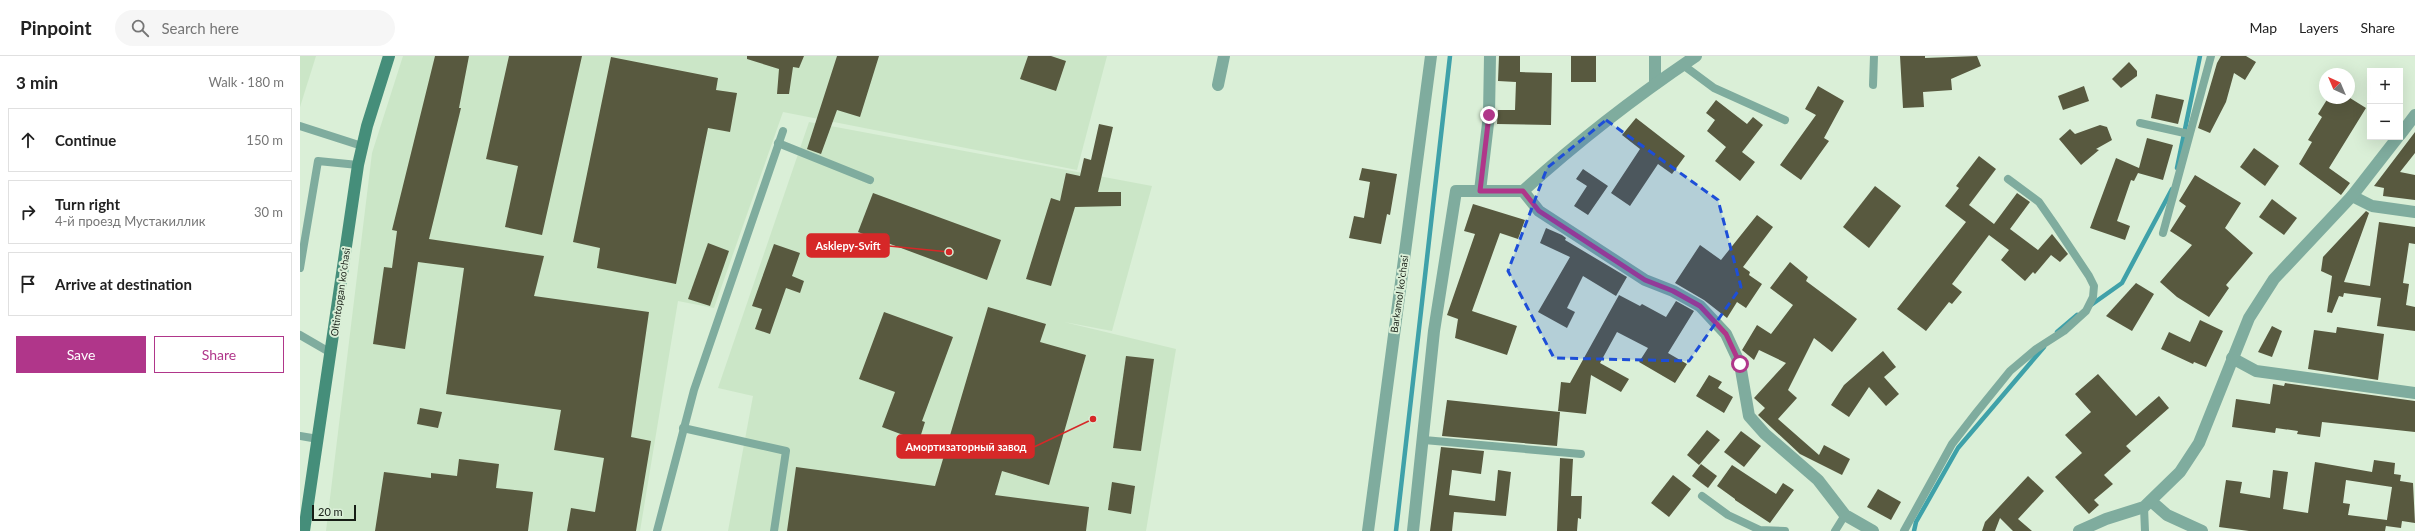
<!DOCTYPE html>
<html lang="en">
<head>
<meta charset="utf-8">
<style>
	:root { --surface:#fff; --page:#f6f6f6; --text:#222; --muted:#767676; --line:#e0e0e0; --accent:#b0368a }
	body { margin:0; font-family:Lato,sans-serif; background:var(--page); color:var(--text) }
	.controls { position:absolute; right:12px; top:12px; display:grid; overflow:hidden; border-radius:0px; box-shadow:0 4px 16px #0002 }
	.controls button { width:36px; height:36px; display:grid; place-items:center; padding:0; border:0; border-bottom:1px solid var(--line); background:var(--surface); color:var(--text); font:20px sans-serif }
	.compass { position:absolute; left:2019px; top:12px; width:36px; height:36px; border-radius:50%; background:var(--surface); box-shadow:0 4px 16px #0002; rotate:316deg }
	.scale { position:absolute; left:12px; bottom:10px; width:44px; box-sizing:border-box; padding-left:4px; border:2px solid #161d15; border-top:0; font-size:11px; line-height:14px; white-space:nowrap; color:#161d15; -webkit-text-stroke:3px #daefd7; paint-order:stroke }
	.stop { position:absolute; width:12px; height:12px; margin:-9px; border:3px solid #b0368a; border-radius:50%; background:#fff }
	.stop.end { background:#b0368a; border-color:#fff; box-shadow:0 1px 4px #0008 }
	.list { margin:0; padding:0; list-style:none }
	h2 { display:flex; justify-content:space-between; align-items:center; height:52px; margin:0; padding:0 16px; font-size:17px }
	h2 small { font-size:13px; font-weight:400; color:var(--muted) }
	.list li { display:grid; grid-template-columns:26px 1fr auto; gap:12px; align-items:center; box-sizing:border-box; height:64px; margin:0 8px 8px; padding:0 8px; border:1px solid var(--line); border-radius:0px }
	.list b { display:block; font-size:15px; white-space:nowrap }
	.list p { margin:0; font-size:13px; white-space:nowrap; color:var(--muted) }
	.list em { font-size:13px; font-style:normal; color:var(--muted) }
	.actions { display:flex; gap:8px; padding:12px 16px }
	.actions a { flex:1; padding:9px 0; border:1px solid var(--accent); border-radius:0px; text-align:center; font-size:14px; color:var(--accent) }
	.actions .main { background:var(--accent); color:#fff }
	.icon { flex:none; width:22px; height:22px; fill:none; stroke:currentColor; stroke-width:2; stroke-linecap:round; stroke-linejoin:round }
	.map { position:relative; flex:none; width:2115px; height:475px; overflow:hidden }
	header { display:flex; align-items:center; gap:24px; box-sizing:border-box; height:56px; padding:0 20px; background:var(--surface); border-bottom:1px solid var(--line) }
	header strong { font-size:19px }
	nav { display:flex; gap:22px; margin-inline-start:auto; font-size:14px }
	.search { width:280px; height:36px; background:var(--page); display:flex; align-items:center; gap:10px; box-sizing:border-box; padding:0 14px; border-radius:22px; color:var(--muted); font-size:15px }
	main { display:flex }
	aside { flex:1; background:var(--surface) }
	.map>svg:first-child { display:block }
	.built { fill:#cbe6c7 }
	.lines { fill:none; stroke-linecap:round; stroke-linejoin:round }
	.stream { stroke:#3fa1a9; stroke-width:4.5 }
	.building { fill:#58593f }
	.lane { stroke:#7fac9e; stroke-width:8 }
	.street { stroke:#7fac9e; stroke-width:12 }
	.secondary { stroke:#458e7a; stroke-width:12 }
	.route { stroke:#b0368a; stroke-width:5 }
	.marked { fill:#1d4ed8; fill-opacity:0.2; stroke:#1d4ed8; stroke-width:3; stroke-dasharray:8 5; stroke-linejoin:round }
	.labels { text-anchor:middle; stroke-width:4; stroke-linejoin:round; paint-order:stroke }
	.street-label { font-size:10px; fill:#161d15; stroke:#daefd7 }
	.leader { fill:none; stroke:#d62828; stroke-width:1.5 }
	.callout-dot { fill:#d62828; stroke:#daefd7; stroke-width:1.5 }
	.callout { fill:#d62828; stroke:#d62828; stroke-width:1.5 }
	.callout-label { font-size:11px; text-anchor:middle; font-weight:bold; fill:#fff }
</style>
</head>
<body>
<header>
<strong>Pinpoint</strong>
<div class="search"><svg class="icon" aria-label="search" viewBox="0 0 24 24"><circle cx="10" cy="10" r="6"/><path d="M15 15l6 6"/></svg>Search here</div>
<nav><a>Map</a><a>Layers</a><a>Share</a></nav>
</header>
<main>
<aside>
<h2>3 min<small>Walk · 180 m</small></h2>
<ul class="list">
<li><svg class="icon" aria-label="ahead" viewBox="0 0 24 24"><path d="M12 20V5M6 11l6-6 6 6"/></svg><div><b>Continue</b></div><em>150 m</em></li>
<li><svg class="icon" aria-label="right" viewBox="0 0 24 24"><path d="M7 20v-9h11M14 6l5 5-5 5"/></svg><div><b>Turn right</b><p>4-й проезд Мустакиллик</p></div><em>30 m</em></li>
<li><svg class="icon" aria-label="arrive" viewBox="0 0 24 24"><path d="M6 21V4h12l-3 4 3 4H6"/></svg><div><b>Arrive at destination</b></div></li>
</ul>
<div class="actions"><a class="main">Save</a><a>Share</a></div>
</aside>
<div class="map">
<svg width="2115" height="475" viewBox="0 0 2115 475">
	<rect width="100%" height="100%" fill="#daefd7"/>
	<!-- built -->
	<g class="built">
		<path d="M0 0H16L0 51Z"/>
		<path d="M103 0H807L777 114 483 56 414 252 378 245 340 475H26L72 97Z"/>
		<path d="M509 66 852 130 812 275 764 266 876 293 846 475H428L453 340 418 332Z"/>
	</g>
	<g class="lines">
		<!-- stream -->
		<g class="stream">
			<path d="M1877 112 1900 0"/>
			<path d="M1791 249 1822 227 1872 133"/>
			<path d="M1757 276 1777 259"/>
			<path d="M1096 475 1150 0"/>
			<path d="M1614 475 1616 466 1658 392 1744 291"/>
		</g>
	</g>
	<!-- building -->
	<g class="building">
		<path d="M135 0H169L159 52H161L129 183 244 200 234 240 349 256 331 381 351 385 336 475H267L271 452 295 456 304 402 254 394 261 354 146 338 164 212 118 206 105 293 73 288 84 211 92 212 97 175 92 174Z"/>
		<path d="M209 0H282L242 179 205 171 218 110 186 103Z"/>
		<path d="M447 0H504L499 12 493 11 489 38H477L479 13 447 3Z"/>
		<path d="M537 0H579L560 61 537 54 521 98 507 93Z"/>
		<path d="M728 0H751L766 5 756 35 720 23Z"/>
		<path d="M1199 0H1220V16L1252 17 1251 69 1197 68 1198 54H1215L1216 26 1198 25Z"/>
		<rect x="1271" y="0" width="25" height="26"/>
		<path d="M1600 0H1625V2L1677 0 1681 10 1651 23 1652 34 1623 36 1624 51 1603 52Z"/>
		<path d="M1921 0H1946L1956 6 1945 24 1934 17 1926 46 1910 77 1898 72 1917 7Z"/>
		<path d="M311 1 418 22 416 34 437 37 430 76 408 72 376 228 297 212 300 192 273 186Z"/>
		<path d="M1829 6 1837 15V20L1821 32 1812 23Z"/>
		<path d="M1518 30 1544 45 1524 82 1529 85 1501 124 1480 109 1516 59 1505 53Z"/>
		<path d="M1784 30 1789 45 1763 54 1758 40Z"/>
		<path d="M1856 38 1884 44 1878 68 1851 62Z"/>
		<path d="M2028 42H2050L2066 52 2029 112 2050 127 2041 139 1999 108 2012 86 2008 84 2022 61 2018 58Z"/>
		<path d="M1416 44 1447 68 1453 61 1463 69 1442 96 1455 106 1440 125 1415 105 1426 91 1407 75 1415 64 1406 57Z"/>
		<path d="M1336 62 1385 100 1372 118 1358 108 1330 150 1311 137 1340 93 1322 79Z"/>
		<path d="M799 68 813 71 798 136H821V150L775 151 751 230 726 223 751 142 760 145 766 117 780 120 784 102 791 104Z"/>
		<path d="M1800 69 1807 71 1812 84 1796 93 1799 94 1781 109 1759 83 1770 73 1775 78Z"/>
		<path d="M2115 76V97L2100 116 2115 119V144L2083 140 2084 132 2074 130Z"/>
		<path d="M1847 82 1873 89 1863 124 1838 117 1834 125 1831 124 1817 165 1830 170 1825 184 1790 172 1816 102 1839 112Z"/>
		<path d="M1954 92 1979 110 1965 130 1940 111Z"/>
		<path d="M1679 100 1696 113 1669 149 1694 168 1717 137 1730 146 1710 173 1738 194 1752 178 1768 198 1760 206 1751 199 1735 218 1733 216 1725 225 1701 204 1709 194 1689 179 1652 228 1662 236 1652 248 1649 246 1626 275 1597 253 1666 166 1645 150 1659 132 1656 130Z"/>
		<path d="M1062 112 1097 118 1090 159 1087 158 1081 188 1049 182 1054 160 1064 162 1070 126 1059 124Z"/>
		<path d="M1283 113 1308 130 1288 159 1274 150 1287 130 1276 123Z"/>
		<path d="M1895 119 1941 147 1925 172 1953 197 1926 229 1929 232 1909 261 1877 241 1860 226 1892 189 1870 175 1886 150 1879 145Z"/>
		<path d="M1575 130 1601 150 1569 192 1543 171Z"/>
		<path d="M573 137 701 184 687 224 558 176Z"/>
		<path d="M1972 143 1997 162 1984 179 1959 161Z"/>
		<path d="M1173 148 1225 164 1218 183 1200 177 1172 255 1217 270 1207 299 1155 282 1158 263 1147 259 1175 178 1164 175Z"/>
		<path d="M2066 155 2069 157 2044 226 2070 230 2079 166 2115 171V188L2109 187 2103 227 2109 228 2106 249 2115 251V275L2077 270 2081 242 2044 237 2043 241 2039 240 2032 257 2027 256 2032 220 2021 215 2023 201Z"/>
		<path d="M1457 159 1473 171 1443 211 1450 216 1449 219 1462 228 1446 252 1437 246 1427 262 1404 244 1375 227 1400 189 1421 204Z"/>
		<path d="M1246 172 1262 179 1266 182 1265 184 1327 221 1316 240 1283 220 1267 252 1275 256 1267 272 1238 256 1270 201 1240 187Z"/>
		<path d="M408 187 429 195 410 250 388 243Z"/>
		<path d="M474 188 500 197 492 220 504 225 500 237 486 232 470 278 455 273 462 253 452 250Z"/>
		<path d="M1490 206 1508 221 1506 225 1557 263 1532 296 1514 282 1488 334 1497 342 1478 363 1519 399 1524 389 1550 403 1542 419 1500 398 1458 359 1465 352 1454 342 1486 307 1459 294 1454 304 1442 294 1457 269 1471 278 1493 249 1470 232Z"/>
		<path d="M1836 227 1854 238 1832 275 1806 260Z"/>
		<path d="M1319 239 1340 250 1342 248 1366 261 1376 245 1394 255 1368 297 1387 308 1375 327 1339 306 1348 292 1317 276 1300 307 1329 323 1321 336 1291 319 1286 358 1258 355 1261 326 1270 327Z"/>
		<path d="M688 251 746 268 740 286 786 299 749 429 702 415 695 439 789 451 786 475H487L496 411 635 430Z"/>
		<path d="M584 256 653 281 622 365 625 366 619 385 582 371 595 336 559 323Z"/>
		<path d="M1900 264 1923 275 1906 311 1894 306 1893 308 1861 293 1869 276 1890 286Z"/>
		<path d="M1972 270 1982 275 1972 301 1958 296Z"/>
		<path d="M2037 271 2084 278 2078 324 2008 313 2014 274 2036 277Z"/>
		<path d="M1583 295 1596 311 1584 321 1599 338 1586 350 1569 331 1549 361 1531 349 1544 329Z"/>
		<path d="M826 300 854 303 841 395 813 392Z"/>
		<path d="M1798 318 1836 360 1859 340 1869 352 1826 390 1831 395 1804 419 1813 428 1794 444 1799 449 1789 458 1755 421 1782 397 1765 379 1791 356 1775 338Z"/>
		<path d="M1409 319 1422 326 1418 332 1433 341 1424 357 1396 340Z"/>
		<path d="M1985 327 2115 345V376L2022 366 2020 381 1997 378 1998 375 1976 372 1975 377 1932 371 1936 343 1970 348 1973 328 1984 330Z"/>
		<path d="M1147 344 1260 356 1257 390 1142 380Z"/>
		<path d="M120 352 142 356 138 372 117 368Z"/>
		<path d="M1407 374 1420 384 1399 409 1387 399Z"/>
		<path d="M1441 375 1461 390 1444 411 1424 396Z"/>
		<path d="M1141 391 1184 395 1181 418 1152 414 1149 439 1195 445 1198 414 1211 416 1206 460 1154 456 1152 475H1130Z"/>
		<path d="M1260 402 1273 403 1271 440H1282L1281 463 1278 462 1277 475H1257Z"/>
		<path d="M159 403 199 408 196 432 233 436 228 475H75L84 416 131 422V417L157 420Z"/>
		<path d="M2074 404 2095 407 2094 418 2101 419 2100 425 2113 427 2115 467 2102 465 2101 472 2086 470 2092 431 2046 424 2043 447 2050 448 2048 459 2087 464 2085 475H1949L1919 471 1926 424 1942 426 1940 437 1970 442 1973 414 1988 416 1983 453 2008 457 2015 406 2072 416Z"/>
		<path d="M1401 408 1417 420 1408 432 1392 420Z"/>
		<path d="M1432 409 1476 438 1483 427 1494 434 1470 467 1435 444V443L1417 430Z"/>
		<path d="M1373 419 1391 433 1369 461 1351 447Z"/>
		<path d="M1728 420 1744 435 1718 463 1732 475H1713L1700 462 1695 475H1682L1685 466Z"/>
		<path d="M812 426 835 430 831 458 808 454Z"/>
		<path d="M1578 433 1601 446 1591 464 1567 451Z"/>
	</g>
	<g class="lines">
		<!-- lane -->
		<g class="lane">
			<path d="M1383 9 1414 32 1485 64"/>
			<path d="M1573 29 1574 0"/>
			<path d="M1840 67 1889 78"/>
			<path d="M0 70 62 90"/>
			<path d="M478 87 570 124"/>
			<path d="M1863 177 1911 0"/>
			<path d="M0 212 18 105 58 109"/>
			<path d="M0 279 31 297"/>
			<path d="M383 372 486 395 474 475"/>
			<path d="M0 380 18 383"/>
			<path d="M1124 384 1281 398"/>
			<path d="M1402 440 1428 459 1460 474 1485 475"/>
			<path d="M1844 451 1845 475"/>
			<path d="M357 475 394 334 483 75"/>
			<path d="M1535 475 1545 459"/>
			<path d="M1604 475 1652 388 1676 357 1710 315 1736 293 1764 275 1786 255 1793 241 1794 230 1789 220 1755 169 1739 146 1708 123"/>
		</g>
		<!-- street -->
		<g class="street">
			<path d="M1355 0V28"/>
			<path d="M918 29 924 0"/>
			<path d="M2100 79 2115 59"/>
			<path d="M1180 135 1189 59 1190 0"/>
			<path d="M1223 135 1239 155 1345 224 1373 235 1400 250 1426 278 1440 308 1449 360 1465 378 1518 424 1545 459 1573 475"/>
			<path d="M2052 140 2072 150 2115 156"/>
			<path d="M1932 302 1956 315 2115 337"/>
			<path d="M1851 445 1867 459 1902 475"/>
			<path d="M1068 475 1131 0"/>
			<path d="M1113 475 1134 275 1156 135H1223C1277 86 1335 41 1396 0"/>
			<path d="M1779 475 1806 463 1844 451 1880 416 1899 387 1949 262 1974 223 2052 140 2098 81"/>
		</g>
		<!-- secondary -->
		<path class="secondary" d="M4 475 58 109 67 70 89 0"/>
	</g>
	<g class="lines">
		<!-- route -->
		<path class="route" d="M1189 59 1180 135H1223L1239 155 1345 224 1373 235 1400 250 1426 278 1440 308"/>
	</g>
	<!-- marked area -->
	<path class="marked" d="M1306 64 1418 144 1441 231 1389 305 1254 302 1208 215 1247 112Z"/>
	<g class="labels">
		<!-- street labels -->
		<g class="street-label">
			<text transform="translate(40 236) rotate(-82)" y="4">Oltintopgan ko'chasi</text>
			<text transform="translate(1099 238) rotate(-82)" y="4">Barkamol ko'chasi</text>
		</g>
	</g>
	<!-- callouts -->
	<path class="leader" d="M649 196L589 190M793 363L734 391"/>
	<g class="callout-dot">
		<circle cx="649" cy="196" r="4"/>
		<circle cx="793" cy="363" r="4"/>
	</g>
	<g class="callout">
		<rect x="507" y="178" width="82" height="23" rx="4"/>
		<rect x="597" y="379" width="137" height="23" rx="4"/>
	</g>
	<g class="callout-label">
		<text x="548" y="194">Asklepy-Svift</text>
		<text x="666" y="395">Амортизаторный завод</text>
	</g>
</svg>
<div class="controls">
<button>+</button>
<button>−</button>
</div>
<svg class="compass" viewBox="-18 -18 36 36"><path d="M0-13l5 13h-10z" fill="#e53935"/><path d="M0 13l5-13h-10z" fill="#767676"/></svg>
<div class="scale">20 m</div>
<div class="stop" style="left:1440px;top:308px"></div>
<div class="stop end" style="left:1189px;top:59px"></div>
</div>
</main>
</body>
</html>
